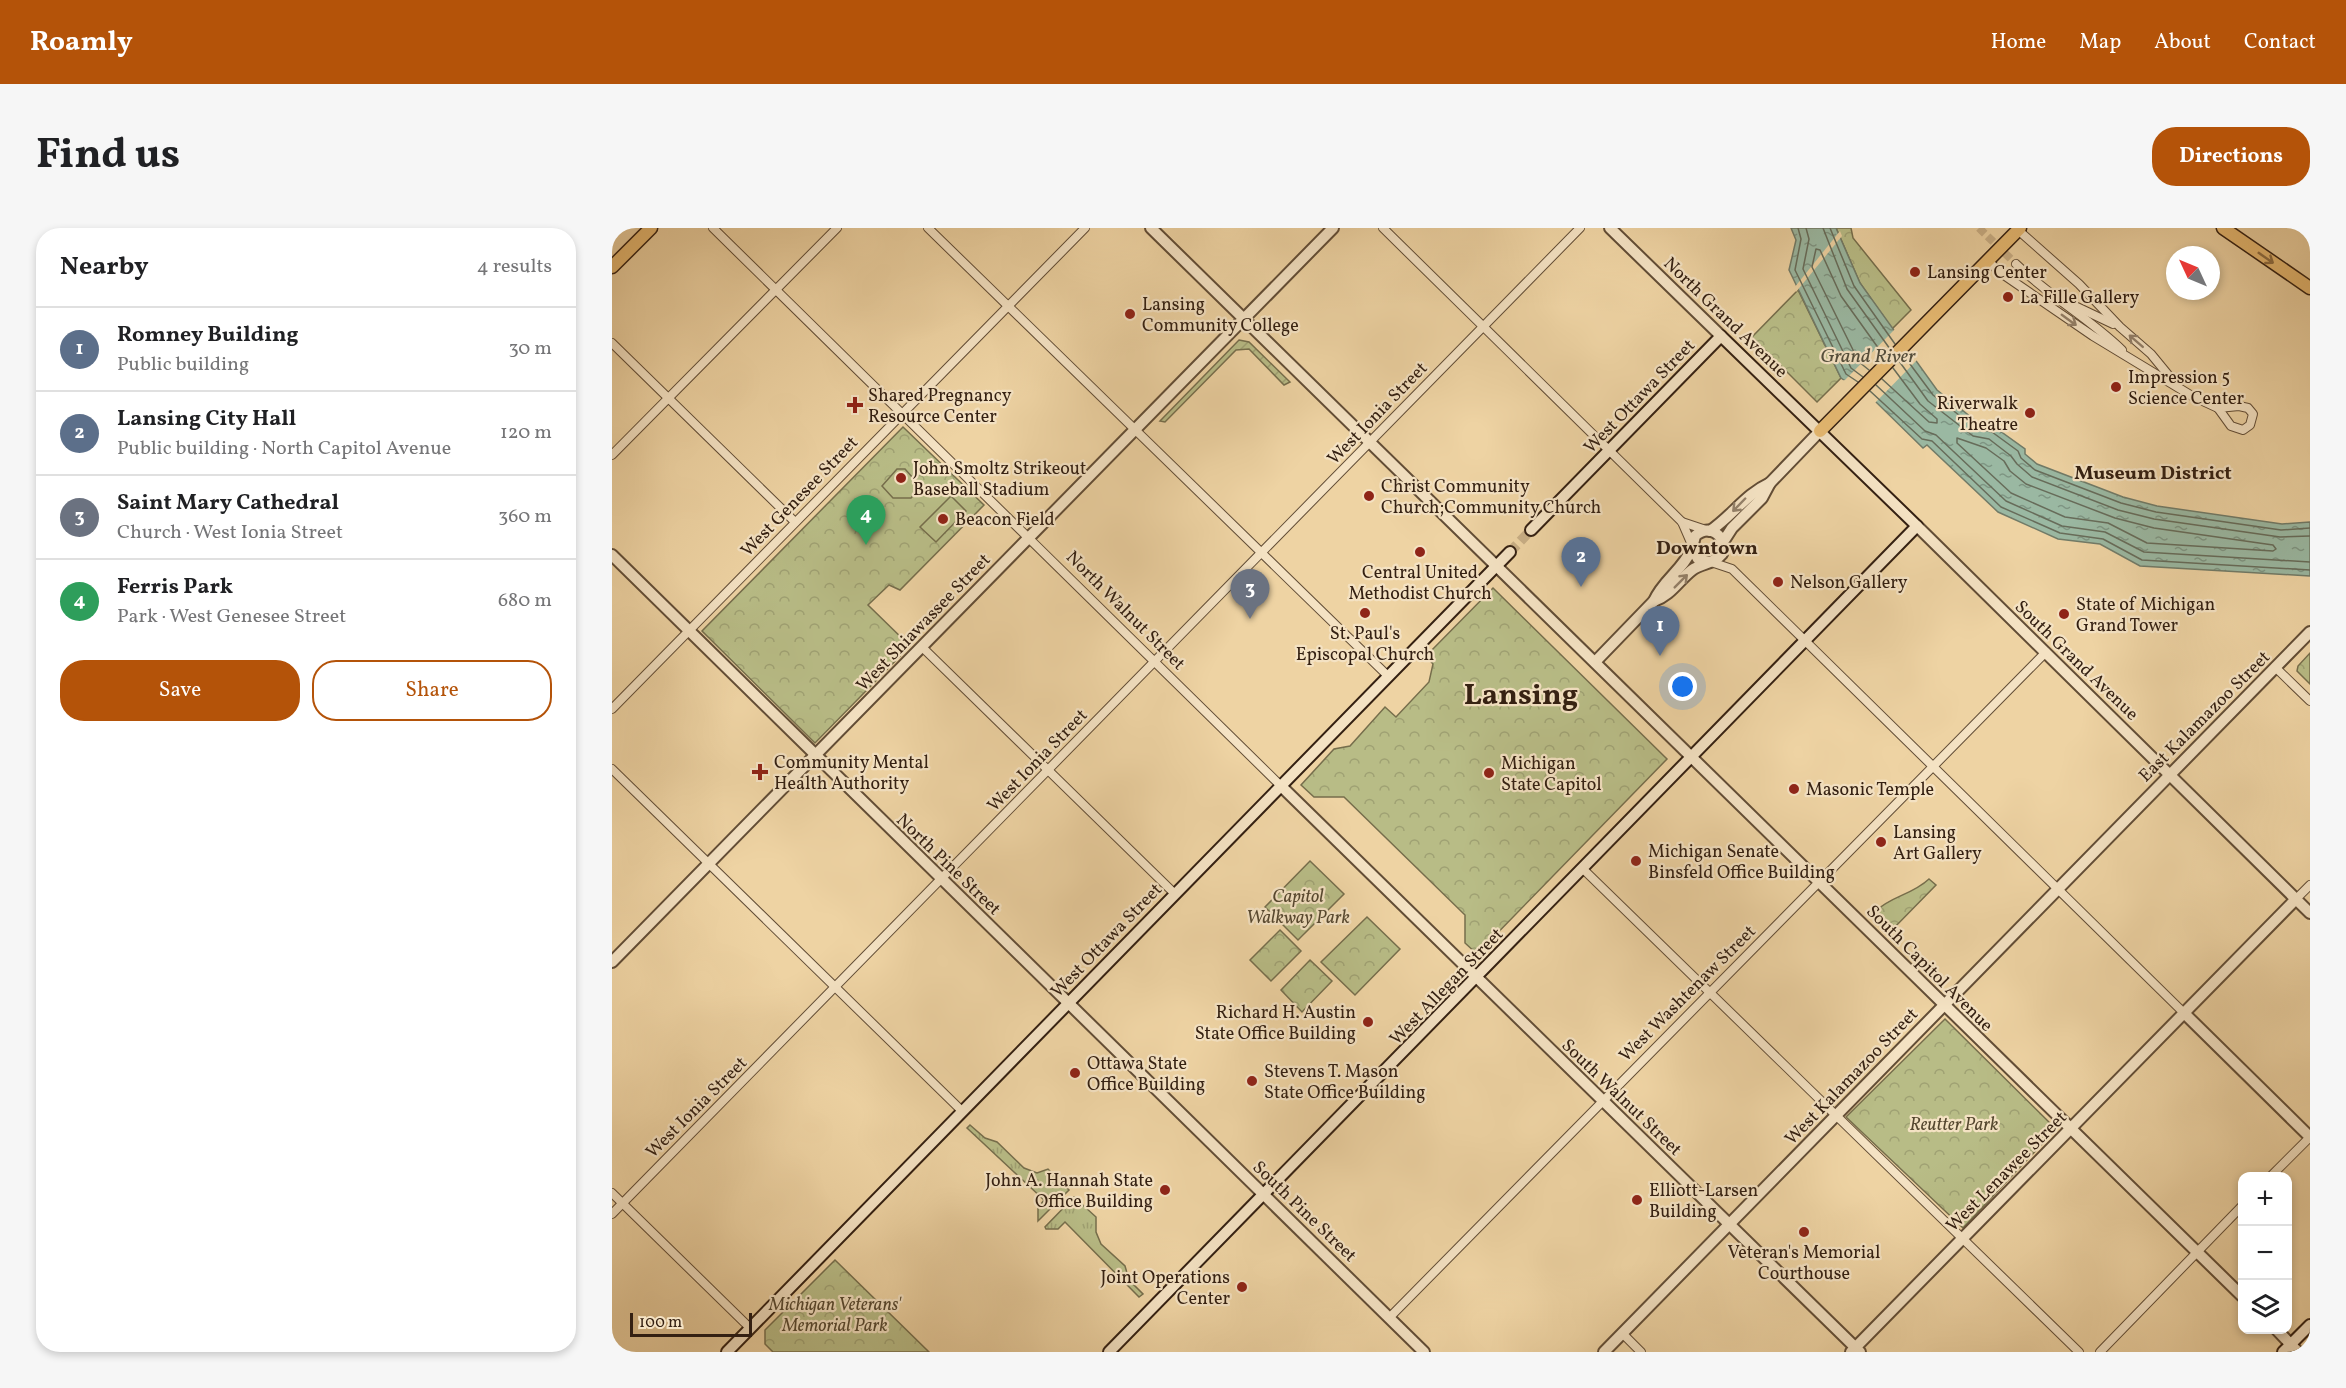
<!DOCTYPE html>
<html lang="en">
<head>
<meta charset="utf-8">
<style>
	:root { --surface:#fff; --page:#f6f6f6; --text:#202124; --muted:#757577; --line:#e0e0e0; --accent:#b45309 }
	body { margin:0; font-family:Vollkorn,serif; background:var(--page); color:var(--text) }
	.controls { position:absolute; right:18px; bottom:18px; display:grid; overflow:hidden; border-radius:12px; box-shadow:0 3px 9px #0003 }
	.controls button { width:54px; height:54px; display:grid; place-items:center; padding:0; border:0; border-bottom:2px solid var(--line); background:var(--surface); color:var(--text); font:30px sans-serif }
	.compass { position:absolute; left:1554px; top:18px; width:54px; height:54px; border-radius:50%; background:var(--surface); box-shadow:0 3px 9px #0003; rotate:314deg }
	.scale { position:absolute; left:18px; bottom:15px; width:122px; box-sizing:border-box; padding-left:6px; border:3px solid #342012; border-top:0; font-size:16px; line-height:21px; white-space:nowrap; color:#342012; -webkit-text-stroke:4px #f4e2c3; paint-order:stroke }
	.you { position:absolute; left:1071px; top:459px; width:21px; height:21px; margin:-15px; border:4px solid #fff; border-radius:50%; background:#1a73e8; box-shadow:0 0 0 9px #1a73e833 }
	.badge { display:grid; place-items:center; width:39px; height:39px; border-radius:50%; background:var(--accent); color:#fff; font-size:20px; font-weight:700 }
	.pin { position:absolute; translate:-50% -50px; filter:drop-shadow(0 2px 3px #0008) }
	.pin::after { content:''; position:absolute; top:32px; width:21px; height:18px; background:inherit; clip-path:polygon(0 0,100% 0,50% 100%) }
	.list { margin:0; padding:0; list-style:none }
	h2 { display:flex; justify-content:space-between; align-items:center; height:78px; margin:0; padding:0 24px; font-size:26px }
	h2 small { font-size:20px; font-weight:400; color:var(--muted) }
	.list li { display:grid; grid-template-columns:39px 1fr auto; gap:18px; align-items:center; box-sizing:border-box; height:84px; padding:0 24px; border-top:2px solid var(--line) }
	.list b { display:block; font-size:22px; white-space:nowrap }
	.list p { margin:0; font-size:20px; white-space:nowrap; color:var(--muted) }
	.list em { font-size:20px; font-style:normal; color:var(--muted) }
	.actions { display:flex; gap:12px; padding:18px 24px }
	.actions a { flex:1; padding:14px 0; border:2px solid var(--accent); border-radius:24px; text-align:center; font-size:21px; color:var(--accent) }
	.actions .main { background:var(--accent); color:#fff }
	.icon { flex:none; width:33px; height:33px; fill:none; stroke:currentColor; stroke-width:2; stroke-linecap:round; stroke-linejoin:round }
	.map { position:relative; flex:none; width:1698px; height:1124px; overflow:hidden; border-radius:24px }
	header { display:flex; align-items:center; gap:36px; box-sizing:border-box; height:84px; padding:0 30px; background:var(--accent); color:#fff }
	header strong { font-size:28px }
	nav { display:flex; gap:33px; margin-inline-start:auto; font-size:21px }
	.intro { display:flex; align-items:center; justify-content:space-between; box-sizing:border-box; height:144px; padding:0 36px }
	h1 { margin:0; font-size:42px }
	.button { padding:15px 27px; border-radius:24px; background:var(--accent); color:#fff; font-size:21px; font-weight:700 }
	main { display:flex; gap:36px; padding:0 36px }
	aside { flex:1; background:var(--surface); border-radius:24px; box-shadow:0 3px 9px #0003 }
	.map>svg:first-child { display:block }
	.grass { fill:url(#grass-tufts); stroke:#766e4c; stroke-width:1.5 }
	.park { fill:url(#park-crowns); stroke:#766e4c; stroke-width:1.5 }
	.garden { fill:url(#garden-furrows); stroke:#766e4c; stroke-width:1.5 }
	.pitch { fill:#b8bc86; stroke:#766e4c; stroke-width:1.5 }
	.water { fill:url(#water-ripples); stroke:#717b68; stroke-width:1.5 }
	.pier { fill:#eed3a3 }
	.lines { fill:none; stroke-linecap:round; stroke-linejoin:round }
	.shore { stroke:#676c5a; stroke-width:1.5 }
	.minor-tunnel { stroke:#c9af86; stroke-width:8; stroke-dasharray:8 4; stroke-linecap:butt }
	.secondary-tunnel { stroke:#c9af86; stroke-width:10; stroke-dasharray:10 5; stroke-linecap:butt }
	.minor-casing { stroke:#624d36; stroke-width:10 }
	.tertiary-casing { stroke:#624d36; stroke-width:14 }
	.secondary-casing { stroke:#342012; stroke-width:14 }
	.primary-casing { stroke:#342012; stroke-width:15 }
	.minor { stroke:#f4e2c3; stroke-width:8 }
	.tertiary { stroke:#f4e2c3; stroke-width:10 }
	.secondary { stroke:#f4e2c3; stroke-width:10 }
	.primary { stroke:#e7ba72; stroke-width:12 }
	.oneway { stroke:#8e6d42 }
	.oneway2 { stroke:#94816a }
	.poi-dot { fill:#8f2418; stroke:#f4e2c3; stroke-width:2 }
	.labels { text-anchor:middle; stroke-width:4.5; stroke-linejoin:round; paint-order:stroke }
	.poi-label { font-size:18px; fill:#342012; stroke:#f4e2c3; text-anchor:start }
	.street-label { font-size:18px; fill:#342012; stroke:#f4e2c3 }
	.park-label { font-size:18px; font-style:italic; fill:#55472f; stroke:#f4e2c3 }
	.water-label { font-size:20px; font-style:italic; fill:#534e3d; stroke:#f4e2c3 }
	.neighbourhood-label { font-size:20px; font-weight:bold; fill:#342012; stroke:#f4e2c3 }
	.town-label { font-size:30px; font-weight:bold; fill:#342012; stroke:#f4e2c3 }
</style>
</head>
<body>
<header>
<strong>Roamly</strong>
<nav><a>Home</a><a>Map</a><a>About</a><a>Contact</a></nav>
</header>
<div class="intro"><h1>Find us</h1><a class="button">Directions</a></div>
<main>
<aside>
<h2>Nearby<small>4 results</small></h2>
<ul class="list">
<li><span class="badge" style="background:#5c6f8a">1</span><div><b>Romney Building</b><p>Public building</p></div><em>30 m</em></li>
<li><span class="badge" style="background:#5c6f8a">2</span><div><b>Lansing City Hall</b><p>Public building · North Capitol Avenue</p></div><em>120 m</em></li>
<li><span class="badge" style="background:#6b7280">3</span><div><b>Saint Mary Cathedral</b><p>Church · West Ionia Street</p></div><em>360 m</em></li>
<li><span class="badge" style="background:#2e9e5b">4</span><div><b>Ferris Park</b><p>Park · West Genesee Street</p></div><em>680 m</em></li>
</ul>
<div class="actions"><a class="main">Save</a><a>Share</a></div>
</aside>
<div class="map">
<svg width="1698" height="1124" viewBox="0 0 1698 1124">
	<defs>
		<pattern id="grass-tufts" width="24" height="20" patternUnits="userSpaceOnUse" patternTransform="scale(1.5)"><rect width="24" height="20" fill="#b8bc86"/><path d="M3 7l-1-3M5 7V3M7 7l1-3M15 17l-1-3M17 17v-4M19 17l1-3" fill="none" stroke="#9fa173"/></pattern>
		<pattern id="park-crowns" width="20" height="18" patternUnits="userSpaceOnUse" patternTransform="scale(1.5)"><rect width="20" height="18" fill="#b8bc86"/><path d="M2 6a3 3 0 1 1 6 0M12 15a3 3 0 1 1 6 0" fill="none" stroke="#9fa173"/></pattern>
		<pattern id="garden-furrows" width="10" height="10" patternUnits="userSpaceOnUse" patternTransform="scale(1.5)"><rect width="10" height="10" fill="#b8bc86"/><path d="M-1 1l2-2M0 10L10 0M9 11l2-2" fill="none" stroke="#9fa173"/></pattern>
		<pattern id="water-ripples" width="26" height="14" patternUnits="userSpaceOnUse" patternTransform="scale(1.5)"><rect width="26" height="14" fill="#9ab8a2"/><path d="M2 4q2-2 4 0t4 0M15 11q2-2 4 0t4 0" fill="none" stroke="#7e9583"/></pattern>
	</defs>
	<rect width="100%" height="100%" fill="#eed3a3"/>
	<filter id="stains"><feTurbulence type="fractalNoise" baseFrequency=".00333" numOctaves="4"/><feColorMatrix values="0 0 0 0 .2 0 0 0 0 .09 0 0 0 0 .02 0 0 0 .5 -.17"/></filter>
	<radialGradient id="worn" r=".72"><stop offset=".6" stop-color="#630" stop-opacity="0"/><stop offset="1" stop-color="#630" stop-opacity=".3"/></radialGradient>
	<!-- grass -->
	<g class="grass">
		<path d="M358 897 373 910 385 914 412 940 425 945 436 941 457 962 426 993V980L432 972 355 900Z"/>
		<path d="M462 969 484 989V1004L489 1016 513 1038 517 1052 531 1066 527 1069 453 994 446 1001H434L433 999Z"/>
	</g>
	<!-- park -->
	<g class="park">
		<path d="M1224 0H1239L1241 10 1299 82 1280 101 1248 55Z"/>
		<path d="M1186 62 1229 150 1205 174 1140 109Z"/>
		<path d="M291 199 372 277 288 362 277 357 256 377 298 418 203 515 90 403Z"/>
		<path d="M881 360 1055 531 865 726 853 715V687L732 569H702L689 557 722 521 738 518 773 479 784 489 817 454 821 436 814 428Z"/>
		<path d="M1698 425V456L1685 443 1686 438Z"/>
		<path d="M698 633 732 666 686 712 653 679Z"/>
		<path d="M1317 651 1324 657 1281 701 1264 683C1279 668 1300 667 1317 651Z"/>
		<path d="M755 689 788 721 743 767 709 734Z"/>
		<path d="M668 702 689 723 659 753 638 732Z"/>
		<path d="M698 732 720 753 690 784 669 762Z"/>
		<path d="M1333 791 1444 901 1351 1000 1234 889Z"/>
		<path d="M223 1032 317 1124H161L153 1116V1102Z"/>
	</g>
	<!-- garden -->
	<path class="garden" d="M627 112 637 114 678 154 672 157 637 121 624 122 553 194 548 193Z"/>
	<!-- pitch -->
	<g class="pitch">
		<path d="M285 241H293L309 259 299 270H281L270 258Z"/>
		<path d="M339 268 354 283 324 314 308 299Z"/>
	</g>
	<!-- water -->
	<path class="water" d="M1179 0H1224L1248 55 1325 162 1369 197 1381 198 1413 221V226L1425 236 1511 269 1545 278 1670 296 1698 294V348L1528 338 1488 316 1446 311 1386 284 1315 217 1311 220 1264 174 1229 150 1177 42 1184 12Z"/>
	<!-- pier -->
	<g class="pier">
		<path d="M1228 3 1230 8 1184 64 1182 60Z"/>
		<path d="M1283 101 1306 131 1262 176 1229 153 1233 152Z"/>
	</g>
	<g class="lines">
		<!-- shore -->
		<g class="shore">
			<path d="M1186 0 1189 11 1183 42 1234 146 1246 154"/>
			<path d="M1194 0 1197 11 1191 41 1239 140 1251 149"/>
			<path d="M1211 0 1235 61 1278 121"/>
			<path d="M1218 0 1242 58 1283 116"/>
			<path d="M1292 128 1321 167 1365 201 1380 204 1406 223 1409 230 1423 242 1509 275 1544 284 1669 302 1698 300"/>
			<path d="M1287 133 1316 173 1361 208 1377 211 1399 228 1405 236 1420 249 1506 282 1542 291 1668 309 1698 308"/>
			<path d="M1257 142 1247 134 1200 39 1204 21 1208 22 1229 68 1272 128"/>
			<path d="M1270 151 1317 194 1325 195V191L1308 176 1281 140"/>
			<path d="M1264 157 1313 203 1324 207 1394 273 1450 298 1493 304 1532 324 1698 334"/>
			<path d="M1258 163 1310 211 1320 213 1389 279 1448 305 1491 311 1530 332 1698 342"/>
			<path d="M1345 210 1374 220 1392 233 1398 243 1414 256 1503 290 1542 300 1661 317 1664 321 1661 323 1535 315 1496 295 1453 289 1399 265 1345 215Z"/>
		</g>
		<!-- minor-tunnel -->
		<path class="minor-tunnel" d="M1367 0 1404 36"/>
		<!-- secondary-tunnel -->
		<path class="secondary-tunnel" d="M898 324 919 302"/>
		<!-- minor casing -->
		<g class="minor-casing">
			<g id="minor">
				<path d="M101 0 669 558"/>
				<path d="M316 0 776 448"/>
				<path d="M771 0 1070 294 1080 317"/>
				<path d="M1406 2 1467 56 1508 99 1539 126 1562 154"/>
				<path d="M1376 33 1389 45 1481 108 1580 168 1606 180"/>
				<path d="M1404 36C1437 68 1477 90 1510 122"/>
				<path d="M1463 78 1501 96"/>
				<path d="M0 115 183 294"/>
				<path d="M1627 178 1636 180 1641 186 1638 197 1631 202 1619 198 1606 180Z"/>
				<path d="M0 227 225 0"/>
				<path d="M1070 294 1094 302"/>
				<path d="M1099 334 1120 341 1573 786"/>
				<path d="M310 419 563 666"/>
				<path d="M1663 439 1698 473"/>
				<path d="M0 481 473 0"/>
				<path d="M0 541 350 883"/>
				<path d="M971 641 1467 1124"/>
				<path d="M1684 671 1698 657"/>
				<path d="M1659 948 1698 909"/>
				<path d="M0 965 138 1100"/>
				<path d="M0 986 968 0"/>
				<path d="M777 1090 1434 424"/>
				<path d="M1010 1105 1029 1124"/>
				<path d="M1488 1124 1630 978"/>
			</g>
		</g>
		<!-- tertiary casing -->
		<g class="tertiary-casing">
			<g id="tertiary">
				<path d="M539 0 1630 1068"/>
				<path d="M998 0 1109 108"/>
				<path d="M1305 298 1698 685"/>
				<path d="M1098 303C1120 288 1134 266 1158 255"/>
				<path d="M1111 314 1120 300 1150 270 1158 255 1208 203"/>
				<path d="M0 327 812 1124"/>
				<path d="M1042 373C1059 367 1066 353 1080 342 1089 335 1102 336 1110 326L1109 310C1102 301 1092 300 1083 308L1080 320 1086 331 1097 334"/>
				<path d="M983 434 1042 373C1051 352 1072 341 1080 320"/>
				<path d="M669 558 1248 1124"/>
				<path d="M0 734 721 0"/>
				<path d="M1573 786 1698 909"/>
				<path d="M1665 1102 1686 1124"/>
				<path d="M992 1124 1698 404"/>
				<path d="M1239 1124 1684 671"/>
			</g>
		</g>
		<!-- secondary casing -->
		<g class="secondary-casing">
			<g id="secondary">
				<path d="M115 1124 898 324"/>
				<path d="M497 1124 1305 298 1109 108 919 302"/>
				<path d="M1671 1124 1698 1097"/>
			</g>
		</g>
		<!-- primary casing -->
		<g class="primary-casing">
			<g id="primary">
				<path d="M1611 0 1698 60"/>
				<path d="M0 39 39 0"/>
				<path d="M1208 203 1408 0"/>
			</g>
		</g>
		<!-- minor -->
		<use href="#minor" class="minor"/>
		<!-- tertiary -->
		<use href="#tertiary" class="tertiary"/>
		<!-- secondary -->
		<use href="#secondary" class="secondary"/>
		<!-- primary -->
		<use href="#primary" class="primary"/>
	</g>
	<!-- one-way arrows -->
	<defs><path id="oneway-shaft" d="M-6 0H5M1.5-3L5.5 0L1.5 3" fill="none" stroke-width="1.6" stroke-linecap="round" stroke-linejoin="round" transform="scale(1.5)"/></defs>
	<use class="oneway" href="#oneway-shaft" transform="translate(1654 30) rotate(35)"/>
	<g class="oneway2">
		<use href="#oneway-shaft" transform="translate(1457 92) rotate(36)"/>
		<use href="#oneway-shaft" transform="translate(1524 113) rotate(-139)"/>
		<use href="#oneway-shaft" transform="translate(1127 277) rotate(134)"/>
		<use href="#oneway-shaft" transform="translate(1069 353) rotate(-45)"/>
	</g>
	<!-- markers -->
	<g class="poi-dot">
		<circle cx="1303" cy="44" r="6"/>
		<circle cx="1396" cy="69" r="6"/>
		<circle cx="518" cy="86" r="6"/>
		<circle cx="1504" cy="159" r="6"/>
		<path d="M240 168h6v6h6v6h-6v6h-6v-6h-6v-6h6z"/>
		<circle cx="1418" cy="185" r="6"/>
		<circle cx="289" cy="250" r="6"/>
		<circle cx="757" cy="268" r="6"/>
		<circle cx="331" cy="291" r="6"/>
		<circle cx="808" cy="324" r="6"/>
		<circle cx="1166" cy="354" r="6"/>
		<circle cx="753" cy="385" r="6"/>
		<circle cx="1452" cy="386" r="6"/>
		<path d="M145 535h6v6h6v6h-6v6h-6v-6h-6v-6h6z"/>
		<circle cx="877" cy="545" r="6"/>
		<circle cx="1182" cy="561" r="6"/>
		<circle cx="1269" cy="614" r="6"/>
		<circle cx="1024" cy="633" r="6"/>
		<circle cx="756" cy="794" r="6"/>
		<circle cx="463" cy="845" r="6"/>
		<circle cx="640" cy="853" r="6"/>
		<circle cx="553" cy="962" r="6"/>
		<circle cx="1025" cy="972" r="6"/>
		<circle cx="1192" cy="1004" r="6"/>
		<circle cx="630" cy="1059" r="6"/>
	</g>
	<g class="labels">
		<!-- poi labels -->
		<g class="poi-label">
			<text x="1315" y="50">Lansing Center</text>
			<text x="1408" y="75">La Fille Gallery</text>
			<text x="530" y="82">Lansing<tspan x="530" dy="21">Community College</tspan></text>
			<text x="1516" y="155">Impression 5<tspan x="1516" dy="21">Science Center</tspan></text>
			<text x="256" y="173">Shared Pregnancy<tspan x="256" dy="21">Resource Center</tspan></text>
			<text x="1406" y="181" text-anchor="end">Riverwalk<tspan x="1406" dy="21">Theatre</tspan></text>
			<text x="301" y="246">John Smoltz Strikeout<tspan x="301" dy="21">Baseball Stadium</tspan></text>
			<text x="769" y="264">Christ Community<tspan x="769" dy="21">Church;Community Church</tspan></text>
			<text x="343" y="297">Beacon Field</text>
			<text x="808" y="350" text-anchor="middle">Central United<tspan x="808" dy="21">Methodist Church</tspan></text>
			<text x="1178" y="360">Nelson Gallery</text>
			<text x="1464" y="382">State of Michigan<tspan x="1464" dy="21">Grand Tower</tspan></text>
			<text x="753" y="411" text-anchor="middle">St. Paul's<tspan x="753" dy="21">Episcopal Church</tspan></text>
			<text x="162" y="540">Community Mental<tspan x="162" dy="21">Health Authority</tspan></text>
			<text x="889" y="541">Michigan<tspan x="889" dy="21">State Capitol</tspan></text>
			<text x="1194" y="567">Masonic Temple</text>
			<text x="1281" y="610">Lansing<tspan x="1281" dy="21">Art Gallery</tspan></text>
			<text x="1036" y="629">Michigan Senate<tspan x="1036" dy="21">Binsfeld Office Building</tspan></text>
			<text x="744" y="790" text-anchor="end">Richard H. Austin<tspan x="744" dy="21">State Office Building</tspan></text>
			<text x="475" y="841">Ottawa State<tspan x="475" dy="21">Office Building</tspan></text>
			<text x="652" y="849">Stevens T. Mason<tspan x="652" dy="21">State Office Building</tspan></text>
			<text x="541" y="958" text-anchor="end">John A. Hannah State<tspan x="541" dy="21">Office Building</tspan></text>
			<text x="1037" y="968">Elliott-Larsen<tspan x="1037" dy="21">Building</tspan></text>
			<text x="1192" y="1030" text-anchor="middle">Veteran's Memorial<tspan x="1192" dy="21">Courthouse</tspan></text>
			<text x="618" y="1055" text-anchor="end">Joint Operations<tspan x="618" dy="21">Center</tspan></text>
		</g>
		<!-- street labels -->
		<g class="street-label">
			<text transform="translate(1114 89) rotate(44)" y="6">North Grand Avenue</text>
			<text transform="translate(1027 168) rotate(-46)" y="6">West Ottawa Street</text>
			<text transform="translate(765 185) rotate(-46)" y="6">West Ionia Street</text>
			<text transform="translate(187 268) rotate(-46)" y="6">West Genesee Street</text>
			<text transform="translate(514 382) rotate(45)" y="6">North Walnut Street</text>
			<text transform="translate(311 394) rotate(-46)" y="6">West Shiawassee Street</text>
			<text transform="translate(1465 432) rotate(44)" y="6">South Grand Avenue</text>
			<text transform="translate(1592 488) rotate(-45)" y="6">East Kalamazoo Street</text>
			<text transform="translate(425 532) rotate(-46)" y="6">West Ionia Street</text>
			<text transform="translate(337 636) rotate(44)" y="6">North Pine Street</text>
			<text transform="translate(494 712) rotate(-46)" y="6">West Ottawa Street</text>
			<text transform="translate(1318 740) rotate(45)" y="6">South Capitol Avenue</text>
			<text transform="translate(834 758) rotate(-46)" y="6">West Allegan Street</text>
			<text transform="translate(1075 765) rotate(-45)" y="6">West Washtenaw Street</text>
			<text transform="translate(1239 848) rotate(-46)" y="6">West Kalamazoo Street</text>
			<text transform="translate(1010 869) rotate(44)" y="6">South Walnut Street</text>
			<text transform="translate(84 879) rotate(-45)" y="6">West Ionia Street</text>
			<text transform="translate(1394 943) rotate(-45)" y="6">West Lenawee Street</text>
			<text transform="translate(693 983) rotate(44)" y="6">South Pine Street</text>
		</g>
		<!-- park labels -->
		<g class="park-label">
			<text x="686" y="674">Capitol<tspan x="686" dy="21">Walkway Park</tspan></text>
			<text x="1342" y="902">Reutter Park</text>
			<text x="223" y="1082">Michigan Veterans'<tspan x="223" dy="21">Memorial Park</tspan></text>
		</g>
		<!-- water labels -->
		<g class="water-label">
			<text x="1256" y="134">Grand River</text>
		</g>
		<!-- neighbourhood labels -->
		<g class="neighbourhood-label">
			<text x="1541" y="251">Museum District</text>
			<text x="1095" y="326">Downtown</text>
		</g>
		<!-- town labels -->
		<g class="town-label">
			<text x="909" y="476">Lansing</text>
		</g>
	</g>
	<rect width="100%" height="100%" filter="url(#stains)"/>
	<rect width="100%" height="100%" fill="url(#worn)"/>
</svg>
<div class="controls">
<button>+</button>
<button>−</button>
<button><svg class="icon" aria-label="layers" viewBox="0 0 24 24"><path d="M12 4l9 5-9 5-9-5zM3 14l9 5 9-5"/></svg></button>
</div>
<svg class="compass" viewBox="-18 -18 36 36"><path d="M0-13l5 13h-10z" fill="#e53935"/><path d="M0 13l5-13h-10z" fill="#757577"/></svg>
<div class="scale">100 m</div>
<div class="you"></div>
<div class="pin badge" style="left:1048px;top:428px;background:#5c6f8a">1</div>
<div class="pin badge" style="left:969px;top:359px;background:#5c6f8a">2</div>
<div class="pin badge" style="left:638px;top:391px;background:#6b7280">3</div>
<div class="pin badge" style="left:254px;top:317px;background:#2e9e5b">4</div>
</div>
</main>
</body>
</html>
